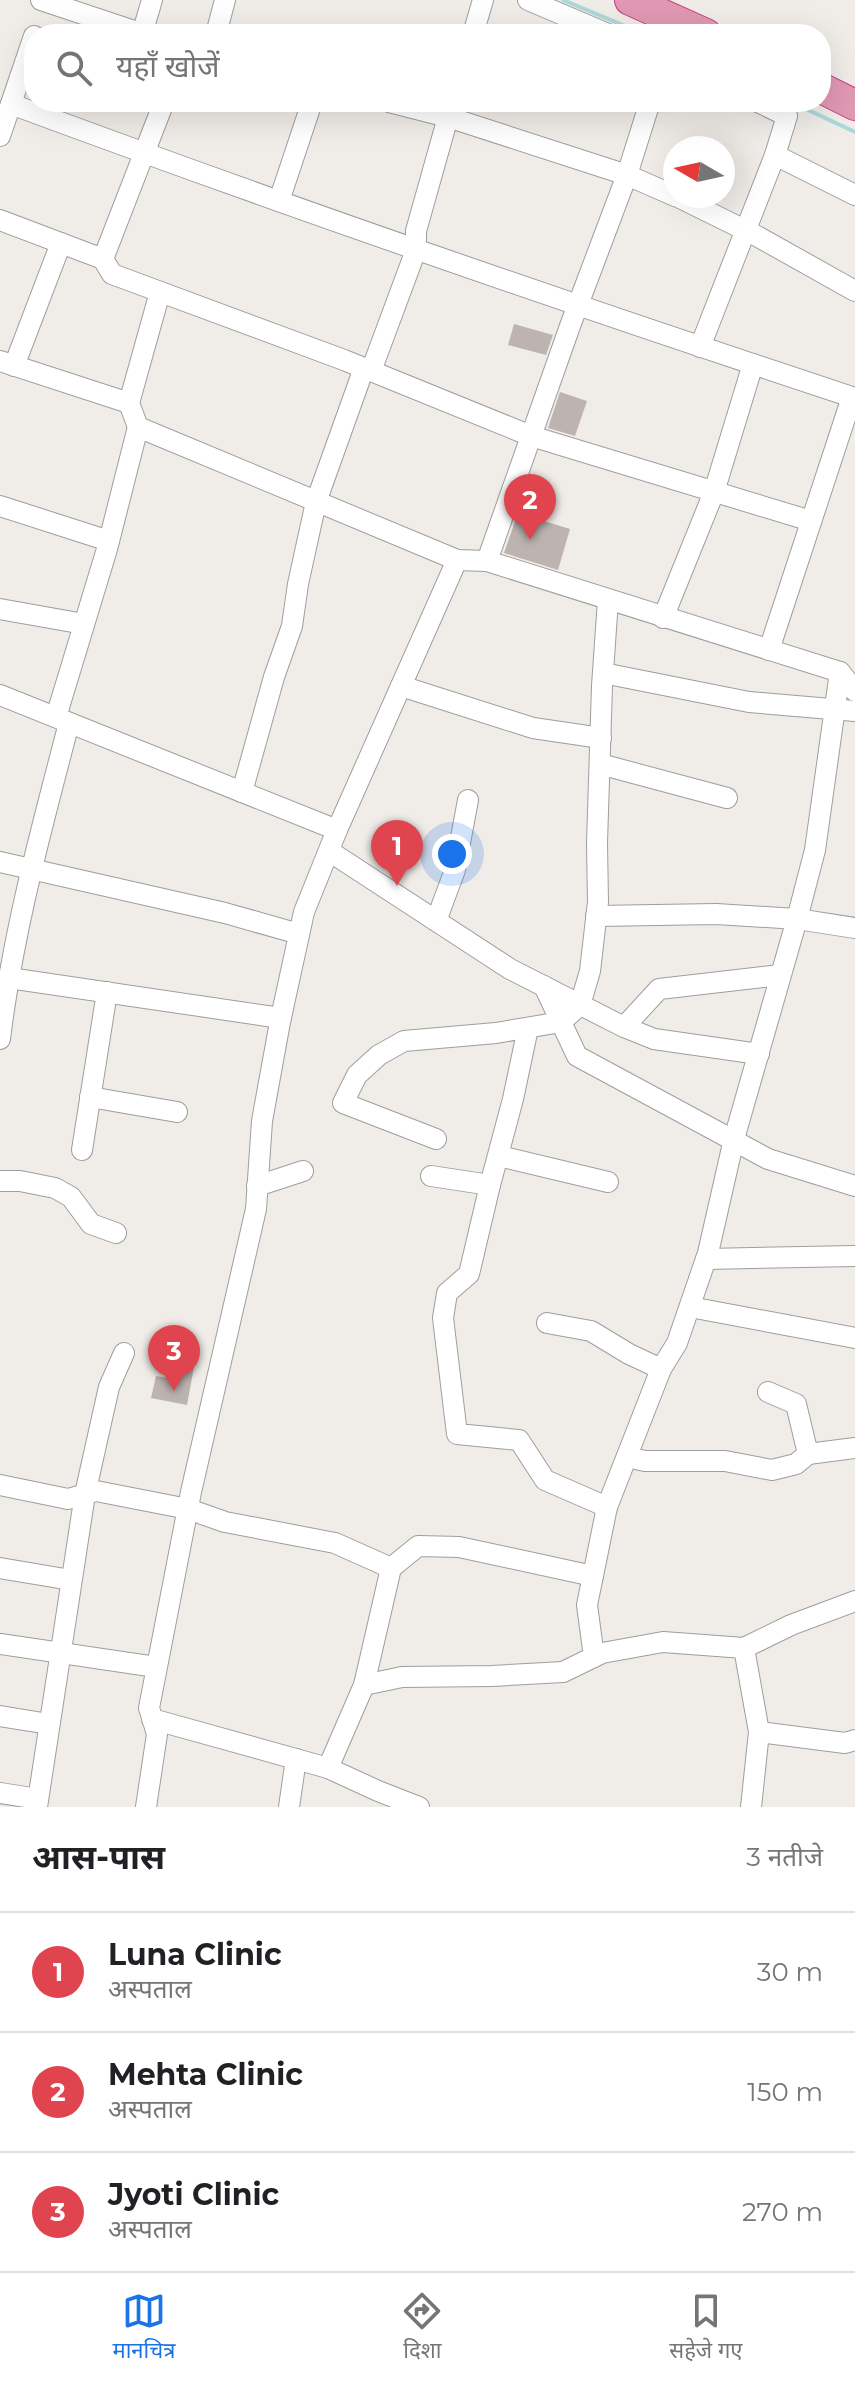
<!DOCTYPE html>
<html lang="hi">
<head>
<meta charset="utf-8">
<style>
	:root { --surface:#fff; --page:#f6f6f6; --text:#202124; --muted:#757577; --line:#e0e0e0; --accent:#1a73e8 }
	body { margin:0; font-family:Montserrat,"Noto Sans Devanagari",sans-serif; background:var(--page); color:var(--text) }
	.compass { position:absolute; left:663px; top:136px; width:72px; height:72px; border-radius:50%; background:var(--surface); box-shadow:0 8px 32px #0002; rotate:279deg }
	.you { position:absolute; left:452px; top:854px; width:28px; height:28px; margin:-20px; border:6px solid #fff; border-radius:50%; background:#1a73e8; box-shadow:0 0 0 12px #1a73e833 }
	.badge { display:grid; place-items:center; width:52px; height:52px; border-radius:50%; background:var(--accent); color:#fff; font-size:26px; font-weight:700 }
	.pin { position:absolute; translate:-50% -66px; filter:drop-shadow(0 2px 4px #0008) }
	.pin::after { content:''; position:absolute; top:42px; width:28px; height:24px; background:inherit; clip-path:polygon(0 0,100% 0,50% 100%) }
	.list { margin:0; padding:0; list-style:none }
	h2 { display:flex; justify-content:space-between; align-items:center; height:104px; margin:0; padding:0 32px; font-size:34px }
	h2 small { font-size:26px; font-weight:400; color:var(--muted) }
	.list li { display:grid; grid-template-columns:52px 1fr auto; gap:24px; align-items:center; box-sizing:border-box; height:120px; padding:0 32px; border-top:2px solid var(--line) }
	.list b { display:block; font-size:30px; white-space:nowrap }
	.list p { margin:0; font-size:26px; white-space:nowrap; color:var(--muted) }
	.list em { font-size:26px; font-style:normal; color:var(--muted) }
	.icon { flex:none; width:44px; height:44px; fill:none; stroke:currentColor; stroke-width:2; stroke-linecap:round; stroke-linejoin:round }
	.map { position:relative; flex:none; width:855px; height:1807px; overflow:hidden }
	.search { position:absolute; background:var(--surface); box-shadow:0 8px 32px #0002; left:24px; right:24px; top:24px; height:88px; display:flex; align-items:center; gap:20px; box-sizing:border-box; padding:0 28px; border-radius:32px; color:var(--muted); font-size:30px }
	.sheet { height:464px; background:var(--surface) }
	nav { display:flex; justify-content:space-around; align-items:center; box-sizing:border-box; height:112px; border-top:2px solid var(--line); background:var(--surface); font-size:22px; color:var(--muted) }
	nav a { display:grid; justify-items:center; gap:4px }
	nav .on { color:var(--accent) }
	.map>svg:first-child { display:block }
	.lines { fill:none; stroke-linecap:round; stroke-linejoin:round }
	.stream { stroke:#add8d9; stroke-width:4 }
	.building { fill:#bdb4b1 }
	.minor-casing { stroke:#9e9e9e; stroke-width:22 }
	.highway-casing { stroke:#cc3887; stroke-width:32 }
	.minor { stroke:#fff; stroke-width:20 }
	.highway { stroke:#e098b3; stroke-width:30 }
</style>
</head>
<body>
<div class="map">
<svg width="855" height="1807" viewBox="0 0 855 1807">
	<rect width="100%" height="100%" fill="#f0ece8"/>
	<g class="lines">
		<!-- stream -->
		<g class="stream">
			<path d="M563 0 644 34"/>
			<path d="M791 102 855 132"/>
		</g>
	</g>
	<!-- building -->
	<g class="building">
		<path d="M514 324 553 335 546 355 508 345Z"/>
		<path d="M560 392 587 401 575 436 548 428Z"/>
		<path d="M518 513 570 529 558 570 504 553Z"/>
		<path d="M171 1362 194 1367 187 1405 151 1398 156 1376 168 1378Z"/>
	</g>
	<g class="lines">
		<!-- minor casing -->
		<g class="minor-casing">
			<g id="minor">
				<path d="M41 0 143 34"/>
				<path d="M528 0 608 34"/>
				<path d="M142 34 152 0"/>
				<path d="M216 34 225 0"/>
				<path d="M473 34 483 0"/>
				<path d="M389 102 448 117 452 102"/>
				<path d="M11 104C289 207 570 304 852 397L769 650"/>
				<path d="M0 136 34 36"/>
				<path d="M775 155 855 195"/>
				<path d="M676 196 755 235 855 291"/>
				<path d="M279 201 312 102"/>
				<path d="M0 220 103 259 164 102"/>
				<path d="M103 259 112 274 344 360 531 436 811 521"/>
				<path d="M700 347 775 155 787 116 758 102"/>
				<path d="M0 361 129 403"/>
				<path d="M14 366 61 243"/>
				<path d="M371 371 416 250V231L448 117 627 175 675 196"/>
				<path d="M138 427 129 403 160 292"/>
				<path d="M0 506 109 541"/>
				<path d="M487 561 570 326 627 175 650 102"/>
				<path d="M0 609 84 624"/>
				<path d="M663 618 714 492 753 364"/>
				<path d="M603 673 749 702 855 711"/>
				<path d="M401 686 533 728 601 738"/>
				<path d="M0 695 337 830"/>
				<path d="M56 717 107 549 138 427 457 560 487 561 840 672 855 691"/>
				<path d="M600 764 727 798"/>
				<path d="M242 792 274 677 292 626 298 584 316 502 364 368"/>
				<path d="M329 851 510 969 624 1027 654 1039 759 1054"/>
				<path d="M0 862 225 913 299 934"/>
				<path d="M596 916 716 914 797 919 855 928"/>
				<path d="M436 921 455 870 468 800"/>
				<path d="M9 978 281 1018"/>
				<path d="M544 986 577 1056 768 1159 855 1186"/>
				<path d="M624 1027 659 989 780 975"/>
				<path d="M0 1039C13 931 42 827 69 723"/>
				<path d="M90 1097 177 1112"/>
				<path d="M436 1139 343 1103 357 1075 379 1055 404 1041 496 1033 561 1022 580 1005 590 971 598 902 597 843 602 686 608 600"/>
				<path d="M82 1150 107 992"/>
				<path d="M499 1156 608 1182"/>
				<path d="M431 1176 490 1185 513 1099 528 1028"/>
				<path d="M0 1181H20L55 1188 71 1197 91 1224 116 1233"/>
				<path d="M490 1185 469 1274 447 1293 443 1318 457 1434 519 1440 545 1480 607 1507"/>
				<path d="M257 1186 303 1171"/>
				<path d="M706 1259 855 1256"/>
				<path d="M690 1307 855 1338"/>
				<path d="M547 1323 591 1331 629 1354 661 1369 677 1343 708 1253 734 1139 797 919 815 850 840 672"/>
				<path d="M768 1392 796 1404 808 1454 855 1448"/>
				<path d="M627 1457 645 1461H725L772 1470 796 1464 808 1454"/>
				<path d="M0 1485 68 1499 96 1491 188 1509 225 1522 335 1543 391 1568"/>
				<path d="M0 1568 71 1580"/>
				<path d="M0 1644 156 1667"/>
				<path d="M744 1648 759 1732 751 1807"/>
				<path d="M594 1657 587 1605 607 1507 661 1369"/>
				<path d="M364 1685 391 1568 418 1546 459 1547 593 1576"/>
				<path d="M0 1716 49 1724"/>
				<path d="M152 1719 328 1768 378 1791 419 1807"/>
				<path d="M759 1732 845 1743 855 1740"/>
				<path d="M328 1768 364 1685 402 1677 492 1676 563 1672 602 1653 663 1642 744 1648 791 1625 855 1601"/>
				<path d="M0 1793 38 1799"/>
				<path d="M37 1807 85 1494 109 1387 124 1353"/>
				<path d="M146 1807 157 1734 149 1708 191 1492 256 1209 262 1121 280 1022 304 912 337 830 457 560"/>
				<path d="M289 1807 296 1759"/>
			</g>
		</g>
		<!-- highway casing -->
		<g class="highway-casing">
			<g id="highway">
				<path d="M630 0 706 34"/>
				<path d="M821 88 855 105"/>
			</g>
		</g>
		<!-- minor -->
		<use href="#minor" class="minor"/>
		<!-- highway -->
		<use href="#highway" class="highway"/>
	</g>
</svg>
<svg class="compass" viewBox="-18 -18 36 36"><path d="M0-13l5 13h-10z" fill="#e53935"/><path d="M0 13l5-13h-10z" fill="#757577"/></svg>
<div class="you"></div>
<div class="pin badge" style="left:397px;top:886px;background:#e0444e">1</div>
<div class="pin badge" style="left:530px;top:540px;background:#e0444e">2</div>
<div class="pin badge" style="left:174px;top:1391px;background:#e0444e">3</div>
<div class="search"><svg class="icon" aria-label="search" viewBox="0 0 24 24"><circle cx="10" cy="10" r="6"/><path d="M15 15l6 6"/></svg>यहाँ खोजें</div>
</div>
<section class="sheet">
<h2>आस-पास<small>3 नतीजे</small></h2>
<ul class="list">
<li><span class="badge" style="background:#e0444e">1</span><div><b>Luna Clinic</b><p>अस्पताल</p></div><em>30 m</em></li>
<li><span class="badge" style="background:#e0444e">2</span><div><b>Mehta Clinic</b><p>अस्पताल</p></div><em>150 m</em></li>
<li><span class="badge" style="background:#e0444e">3</span><div><b>Jyoti Clinic</b><p>अस्पताल</p></div><em>270 m</em></li>
</ul>
</section>
<nav>
<a class="on"><svg class="icon" aria-label="map" viewBox="0 0 24 24"><path d="M3 6l6-2 6 2 6-2v14l-6 2-6-2-6 2zM9 4v14M15 6v14"/></svg>मानचित्र</a>
<a><svg class="icon" aria-label="directions" viewBox="0 0 24 24"><path d="M12 3l9 9-9 9-9-9zM9 14v-3h6M13 9l2 2-2 2"/></svg>दिशा</a>
<a><svg class="icon" aria-label="saved" viewBox="0 0 24 24"><path d="M7 4h10v16l-5-4-5 4z"/></svg>सहेजे गए</a>
</nav>
</body>
</html>
